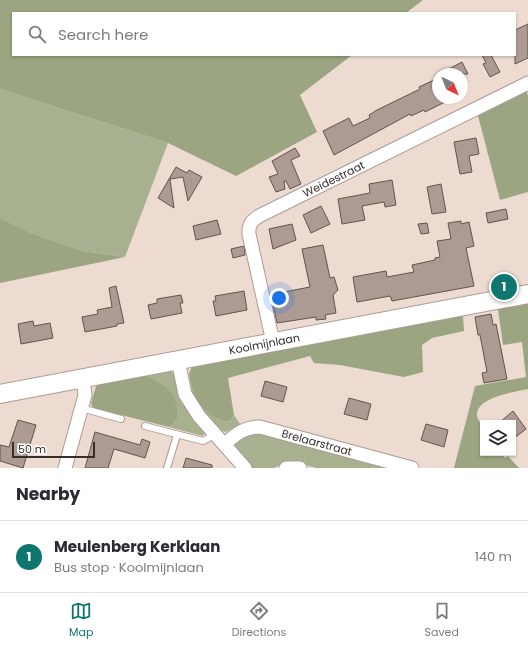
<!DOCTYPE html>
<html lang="en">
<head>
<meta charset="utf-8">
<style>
	:root { --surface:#fff; --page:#f7f7f7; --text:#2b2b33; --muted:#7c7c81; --line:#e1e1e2; --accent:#0f766e }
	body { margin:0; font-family:Poppins,sans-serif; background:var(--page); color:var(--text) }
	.controls { position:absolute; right:12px; bottom:12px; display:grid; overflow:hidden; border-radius:0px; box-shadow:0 1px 3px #0004 }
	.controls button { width:36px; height:36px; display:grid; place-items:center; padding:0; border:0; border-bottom:1px solid var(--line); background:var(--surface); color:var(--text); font:20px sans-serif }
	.compass { position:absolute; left:432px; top:68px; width:36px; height:36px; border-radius:50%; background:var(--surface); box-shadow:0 1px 3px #0004; rotate:137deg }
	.scale { position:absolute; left:12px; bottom:10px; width:83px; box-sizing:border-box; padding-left:4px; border:2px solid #352e2b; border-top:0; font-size:11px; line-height:14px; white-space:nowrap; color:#352e2b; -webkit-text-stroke:3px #fff; paint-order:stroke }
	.you { position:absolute; left:279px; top:298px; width:14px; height:14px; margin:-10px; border:3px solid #fff; border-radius:50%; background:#1a73e8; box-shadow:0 0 0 6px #1a73e833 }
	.badge { display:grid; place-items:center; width:26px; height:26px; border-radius:50%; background:var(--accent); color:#fff; font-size:13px; font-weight:700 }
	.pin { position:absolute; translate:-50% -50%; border:2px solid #fff; box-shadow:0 1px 4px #0006 }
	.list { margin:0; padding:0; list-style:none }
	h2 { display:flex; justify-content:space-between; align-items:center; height:52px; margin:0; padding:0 16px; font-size:17px }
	h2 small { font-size:13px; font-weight:400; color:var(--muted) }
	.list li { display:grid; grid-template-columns:26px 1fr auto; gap:12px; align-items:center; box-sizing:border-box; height:72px; padding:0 16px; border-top:1px solid var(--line) }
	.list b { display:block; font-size:15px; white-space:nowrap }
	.list p { margin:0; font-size:13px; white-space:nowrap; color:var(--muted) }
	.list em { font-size:13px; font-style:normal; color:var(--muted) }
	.icon { flex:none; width:22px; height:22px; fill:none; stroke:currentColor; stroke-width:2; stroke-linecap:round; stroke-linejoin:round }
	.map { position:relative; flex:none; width:528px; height:468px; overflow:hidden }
	.search { position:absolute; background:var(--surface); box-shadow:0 1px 3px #0004; left:12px; right:12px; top:12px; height:44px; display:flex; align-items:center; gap:10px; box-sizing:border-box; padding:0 14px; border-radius:0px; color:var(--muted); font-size:15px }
	.sheet { height:124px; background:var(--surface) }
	nav { display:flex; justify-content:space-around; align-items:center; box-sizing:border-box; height:56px; border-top:1px solid var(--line); background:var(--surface); font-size:11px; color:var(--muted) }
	nav a { display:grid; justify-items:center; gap:2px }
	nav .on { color:var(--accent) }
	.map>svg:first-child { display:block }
	.green { fill:#a7b18f }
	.forest { fill:#9ba581 }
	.building { fill:#ad9b93; stroke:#63534b }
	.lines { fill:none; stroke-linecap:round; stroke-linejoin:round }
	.lane-casing { stroke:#ad9b93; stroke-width:8 }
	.street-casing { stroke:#ad9b93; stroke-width:15 }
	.secondary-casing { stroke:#ad9b93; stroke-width:20 }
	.lane { stroke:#fff; stroke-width:6 }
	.street { stroke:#fff; stroke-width:13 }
	.secondary { stroke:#fff; stroke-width:18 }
	.labels { text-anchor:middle; stroke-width:4; stroke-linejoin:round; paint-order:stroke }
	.street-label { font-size:11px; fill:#352e2b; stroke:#fff }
</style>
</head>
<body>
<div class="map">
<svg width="528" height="468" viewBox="0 0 528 468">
	<rect width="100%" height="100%" fill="#eddbd1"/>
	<!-- green -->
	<g class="green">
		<path d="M0 89 168 143 125 257 83 251 31 233 0 218Z"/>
		<path d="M170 369 176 378 181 402 206 433 202 436 169 427 176 421 169 390 150 379 146 374Z"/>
		<path d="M190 384C198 401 209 420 229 422L234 415 240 424 226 432C208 428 194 401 190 384Z"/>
		<path d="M254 430 392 468H316L302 464H282L274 468H252C246 461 234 452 234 442Z"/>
	</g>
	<!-- forest -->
	<g class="forest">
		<path d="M0 0H423L406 13H13V55H352L300 95 317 132 236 176 168 143 0 89Z"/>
		<path d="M526 89 528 96V192L500 200 477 112Z"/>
		<path d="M0 218 31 233 83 251 125 257 0 283Z"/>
		<path d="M528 302V389C515 392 478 397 477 414 477 420 481 422 483 428 485 434 483 446 483 453H501L505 458 508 456 519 468H454L475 386 526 377 522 342 503 345 498 309Z"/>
		<path d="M463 316 464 331 432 338 422 345 423 372 404 377 340 365 314 363 310 356 228 378 234 415 229 422C205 419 191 396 189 373L192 367Z"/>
		<path d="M146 374C153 381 163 384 169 390 175 396 180 413 176 420 175 423 171 425 169 427L93 408 91 403 97 383Z"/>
	</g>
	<!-- building -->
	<g class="building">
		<path d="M528 24V58L515 64V30Z"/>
		<path d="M482 55H491L500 72 490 77 483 64 486 63Z"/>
		<path d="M462 62 468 74H439Z"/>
		<path d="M434 80 438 88V98H453L425 112 424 110 411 116 410 114 334 155 323 131 349 118 353 126 370 118 369 115 377 110 420 89 419 87Z"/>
		<path d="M476 138 479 154 469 156 472 172 460 174 454 142Z"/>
		<path d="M295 148 300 156 291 160 301 184 290 189 286 181H284L285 189 276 192 269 177 278 174 272 161Z"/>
		<path d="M176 167 187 173 189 170 202 177 188 201 183 177 170 179 174 208 158 198Z"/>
		<path d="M392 180 396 205 385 207 384 202 362 206 365 220 342 224 338 199 370 193 369 184Z"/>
		<path d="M441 184 446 212 432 214 427 187Z"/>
		<path d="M321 206 330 224 311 233 303 215Z"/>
		<path d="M506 209 508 219 488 223 486 213Z"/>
		<path d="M217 220 221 234 196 240 193 226Z"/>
		<path d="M461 221V224L469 222 474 246 466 248 474 286 392 301 390 296 357 302 353 277 386 271 387 277 414 272 412 265 435 260V258L440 257 437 241 451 239 448 223Z"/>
		<path d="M427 223 429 233 421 234 418 224Z"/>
		<path d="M292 224 296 240 273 249 269 229Z"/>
		<path d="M323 245 330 278 334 277 338 290 333 295 336 313 325 315 326 319 316 320V317L277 323 272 299 285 296 284 292 310 287 302 249Z"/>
		<path d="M244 246 245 255 233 258 231 249Z"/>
		<path d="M116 286 124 323 117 324V326L85 332 82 317 98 314 97 310 112 307 109 288Z"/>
		<path d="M244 291 247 310 216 316 213 301H216L215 296Z"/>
		<path d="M181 295 183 303H180L182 313 151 319 148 305 157 303V299Z"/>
		<path d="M491 314 493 325 496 324 507 379 484 383 482 373 487 372 480 335H478L475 317Z"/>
		<path d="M33 321 34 326 50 323 53 338 21 344 18 324Z"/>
		<path d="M265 381 287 387 283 402 261 396Z"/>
		<path d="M349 398 371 404 367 420 344 414Z"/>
		<path d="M513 411 526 429 513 439V423H499Z"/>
		<path d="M18 420 36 425 23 468 0 461V445L9 447Z"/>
		<path d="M426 424 448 430 444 447 421 440Z"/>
		<path d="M95 432 140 445 142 439 150 442 145 458 114 449 108 468H85Z"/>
		<path d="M186 458 212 465V468H183Z"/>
	</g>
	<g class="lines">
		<!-- lane casing -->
		<g class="lane-casing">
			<g id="lane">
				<path d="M81 408 121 419"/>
				<path d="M145 426 203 441 216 434"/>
				<path d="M167 468 177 435"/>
			</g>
		</g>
		<!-- street casing -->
		<g class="street-casing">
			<g id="street">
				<path id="s1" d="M273 342 249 234C248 224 253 219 261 215L528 83"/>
				<path d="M178 360 185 394 199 416 245 468"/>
				<path id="s2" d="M225 444C237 433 245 427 260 427L412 468"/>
				<path d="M65 468 85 395 83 378"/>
				<path d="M286 468H300"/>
			</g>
		</g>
		<!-- secondary casing -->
		<g class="secondary-casing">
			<g id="secondary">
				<path id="s3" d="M0 394 528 294"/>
			</g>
		</g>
		<!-- lane -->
		<use href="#lane" class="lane"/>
		<!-- street -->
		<use href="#street" class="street"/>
		<!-- secondary -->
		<use href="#secondary" class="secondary"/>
	</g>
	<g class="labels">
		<!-- street labels -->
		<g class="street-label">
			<text dy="4" stroke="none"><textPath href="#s1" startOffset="216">Weidestraat</textPath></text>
			<text dy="4" stroke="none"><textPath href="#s3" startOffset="269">Koolmijnlaan</textPath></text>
			<text dy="4" stroke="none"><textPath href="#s2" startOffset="99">Brelaarstraat</textPath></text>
		</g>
	</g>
</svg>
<div class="controls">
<button><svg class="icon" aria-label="layers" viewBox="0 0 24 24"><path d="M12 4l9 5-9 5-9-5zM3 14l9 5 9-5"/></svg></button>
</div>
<svg class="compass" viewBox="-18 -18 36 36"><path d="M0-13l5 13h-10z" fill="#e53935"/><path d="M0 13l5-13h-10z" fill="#7c7c81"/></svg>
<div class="scale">50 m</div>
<div class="you"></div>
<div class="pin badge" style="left:504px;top:287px">1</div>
<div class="search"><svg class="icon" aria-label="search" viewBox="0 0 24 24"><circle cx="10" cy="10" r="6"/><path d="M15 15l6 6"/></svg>Search here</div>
</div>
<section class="sheet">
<h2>Nearby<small></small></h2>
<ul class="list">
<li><span class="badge">1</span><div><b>Meulenberg Kerklaan</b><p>Bus stop · Koolmijnlaan</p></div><em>140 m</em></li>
</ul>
</section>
<nav>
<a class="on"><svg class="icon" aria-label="map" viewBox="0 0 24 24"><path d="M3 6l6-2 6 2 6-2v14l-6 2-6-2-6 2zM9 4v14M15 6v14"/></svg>Map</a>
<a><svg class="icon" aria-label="directions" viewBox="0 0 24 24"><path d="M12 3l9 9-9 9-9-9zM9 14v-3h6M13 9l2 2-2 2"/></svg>Directions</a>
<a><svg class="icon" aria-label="saved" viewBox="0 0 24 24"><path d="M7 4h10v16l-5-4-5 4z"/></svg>Saved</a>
</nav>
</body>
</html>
